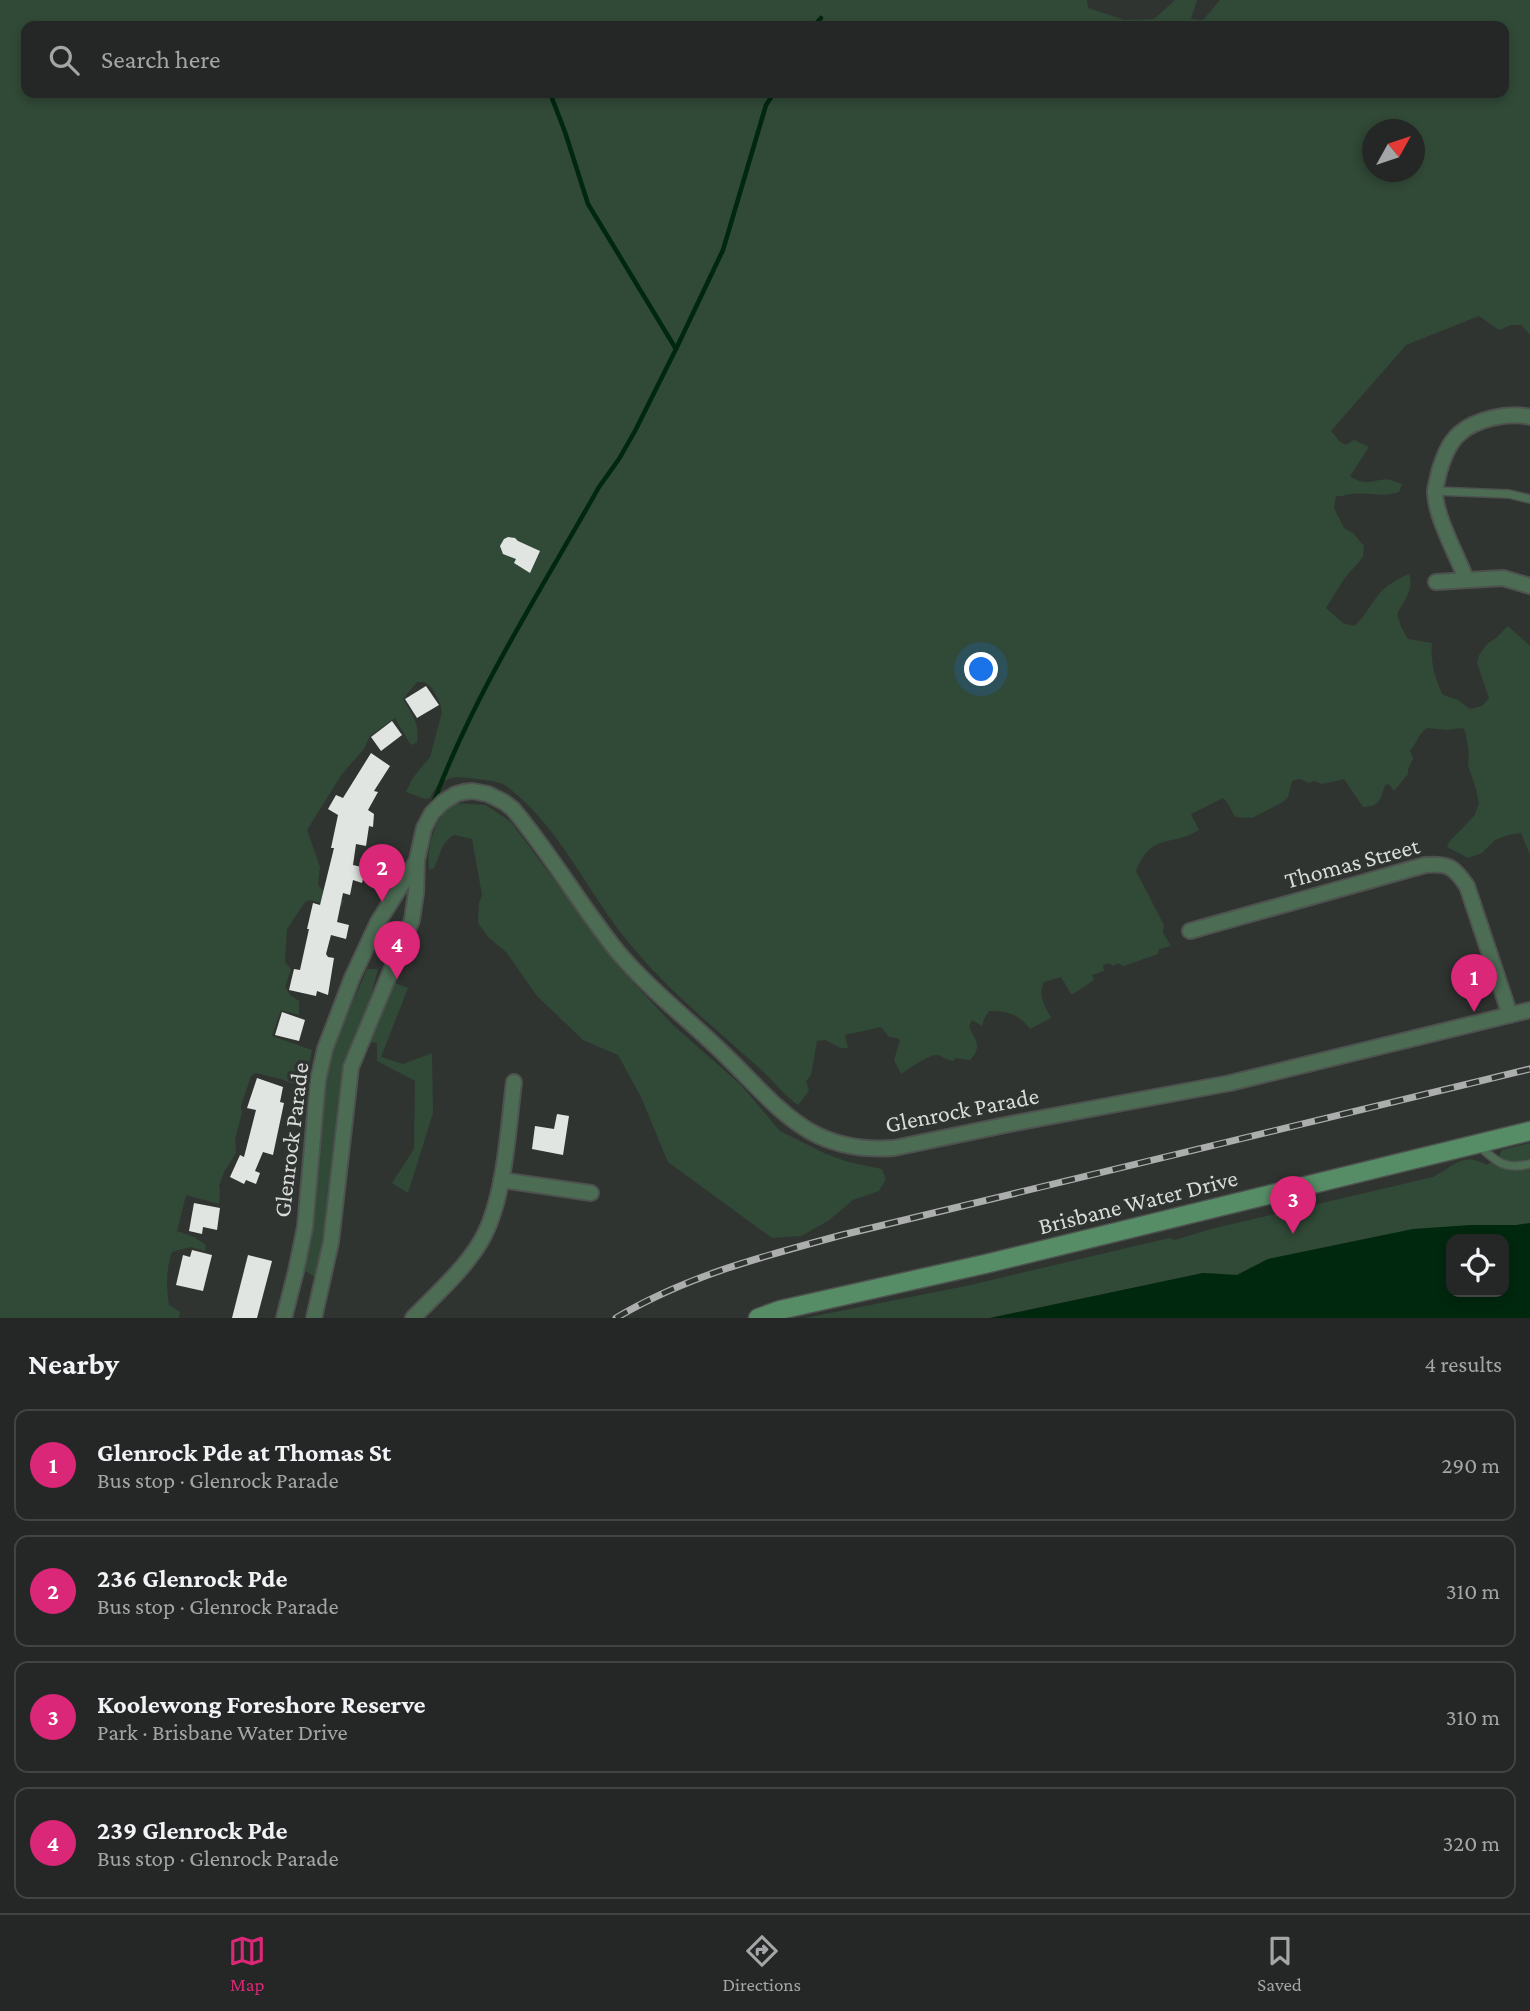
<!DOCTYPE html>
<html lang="en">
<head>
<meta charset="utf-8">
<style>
	:root { --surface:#242725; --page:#303332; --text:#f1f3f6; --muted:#a3a5a7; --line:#414442; --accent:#db2777 }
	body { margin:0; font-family:"Crimson Pro",serif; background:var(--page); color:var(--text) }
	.controls { position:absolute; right:21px; bottom:21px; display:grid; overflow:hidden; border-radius:14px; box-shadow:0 4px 10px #0003 }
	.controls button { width:63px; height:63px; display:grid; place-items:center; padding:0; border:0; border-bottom:2px solid var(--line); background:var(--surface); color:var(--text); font:35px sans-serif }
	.compass { position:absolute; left:1362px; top:119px; width:63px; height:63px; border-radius:50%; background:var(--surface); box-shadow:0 4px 10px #0003; rotate:50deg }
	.you { position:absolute; left:982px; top:670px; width:24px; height:24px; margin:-18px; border:5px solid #fff; border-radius:50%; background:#1a73e8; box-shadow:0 0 0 10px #1a73e833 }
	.badge { display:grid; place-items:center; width:46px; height:46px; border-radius:50%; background:var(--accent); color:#fff; font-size:23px; font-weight:700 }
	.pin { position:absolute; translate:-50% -58px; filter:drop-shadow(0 2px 4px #0008) }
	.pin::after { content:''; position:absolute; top:37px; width:24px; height:21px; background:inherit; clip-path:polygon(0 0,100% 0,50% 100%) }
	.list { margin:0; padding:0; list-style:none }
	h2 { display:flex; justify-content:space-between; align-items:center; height:91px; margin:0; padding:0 28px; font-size:30px }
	h2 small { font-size:23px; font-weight:400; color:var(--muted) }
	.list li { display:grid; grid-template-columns:46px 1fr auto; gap:21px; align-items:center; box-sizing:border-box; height:112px; margin:0 14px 14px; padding:0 14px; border:2px solid var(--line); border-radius:14px }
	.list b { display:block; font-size:26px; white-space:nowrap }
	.list p { margin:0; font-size:23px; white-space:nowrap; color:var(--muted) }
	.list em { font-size:23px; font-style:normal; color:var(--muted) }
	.icon { flex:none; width:38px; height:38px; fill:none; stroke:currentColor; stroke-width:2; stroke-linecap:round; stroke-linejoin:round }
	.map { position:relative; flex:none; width:1530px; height:1318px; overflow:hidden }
	.search { position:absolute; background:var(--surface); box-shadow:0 4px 10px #0003; left:21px; right:21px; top:21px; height:77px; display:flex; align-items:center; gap:18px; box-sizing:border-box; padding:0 24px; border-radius:14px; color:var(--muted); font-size:26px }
	.sheet { height:595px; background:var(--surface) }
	nav { display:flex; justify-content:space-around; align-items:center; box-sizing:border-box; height:98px; border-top:2px solid var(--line); background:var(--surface); font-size:19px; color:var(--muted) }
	nav a { display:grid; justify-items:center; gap:4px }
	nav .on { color:var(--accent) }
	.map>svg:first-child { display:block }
	.green { fill:#314937; fill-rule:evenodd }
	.water { fill:#00280f; fill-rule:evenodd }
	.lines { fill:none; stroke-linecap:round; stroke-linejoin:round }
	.stream { stroke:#00280f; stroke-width:4.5 }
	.building { fill:#e0e5e1 }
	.lane-casing { stroke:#4e524f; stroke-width:10 }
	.street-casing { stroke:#4e524f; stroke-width:18 }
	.secondary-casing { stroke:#4e524f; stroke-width:21 }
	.lane { stroke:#4c6d54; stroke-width:7 }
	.street { stroke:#4c6d54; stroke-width:14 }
	.secondary { stroke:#578d66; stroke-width:18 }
	.rail-casing { stroke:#abaeac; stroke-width:7 }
	.rail { stroke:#303431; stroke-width:4.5; stroke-dasharray:13; stroke-linecap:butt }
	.labels { text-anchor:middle; stroke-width:7; stroke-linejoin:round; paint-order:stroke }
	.street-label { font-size:24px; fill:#d9dcda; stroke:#303431 }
</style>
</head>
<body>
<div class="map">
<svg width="1530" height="1318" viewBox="0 0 1530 1318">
	<rect width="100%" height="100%" fill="#303431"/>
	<!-- green -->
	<g class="green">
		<path d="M0 0H1087L1088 8 1125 20 1154 19 1175 0H1197L1191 19 1203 20 1220 0H1530V335L1522 325H1511L1499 330 1479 316 1406 345 1331 431 1340 442 1346 445 1354 440 1369 447 1350 476C1369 489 1375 477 1391 480 1394 481 1398 483 1402 484L1399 492C1381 498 1370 492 1353 494 1346 494 1343 497 1336 496L1334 508 1344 528 1353 533 1364 546 1363 557 1344 579 1326 608 1343 623 1354 626C1364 618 1368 608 1376 598 1385 586 1395 580 1409 574 1415 588 1404 601 1397 614L1401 627 1408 639 1432 643C1430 660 1435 680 1443 695L1458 700 1470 709 1482 706 1489 698 1477 663 1479 655 1488 643 1496 638 1508 626 1530 646V855L1521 833 1508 835 1495 840 1482 853 1468 858 1447 847 1449 842 1474 816 1479 804 1476 789 1468 765 1469 753 1465 731 1463 728 1447 730 1427 728C1416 737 1418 742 1410 751L1413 758 1408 770V774L1394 791 1389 784 1385 785C1381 798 1380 807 1363 807L1344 779 1322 784 1314 781 1309 783 1300 779 1292 781 1288 797 1283 802 1252 818 1235 817 1227 802 1223 798 1191 814 1199 830C1169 848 1153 831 1136 871L1164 925 1163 933 1171 946 1159 949 1158 954 1124 966 1118 963 1113 966 1109 963 1103 965 1104 971 1092 975 1094 980 1073 994H1071L1061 977 1044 982C1037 996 1045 1006 1051 1018L1030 1029C1021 1015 1006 1010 989 1011L984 1019 982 1026 972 1020 969 1026C974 1040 984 1045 970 1060L955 1058 954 1061C947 1060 943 1057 938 1055 931 1053 908 1070 901 1074L894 1060 900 1040 897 1038 889 1037 881 1027 845 1035 848 1048H841L825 1040 817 1041 811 1075 806 1081 809 1091 798 1105C783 1094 771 1078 756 1065 712 1026 666 988 629 943 588 893 561 829 509 788 502 782 493 781 484 780 460 777 442 771 430 798L425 799 406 792 412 779 430 757 442 712 440 703 432 688 424 682H417L403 699C412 714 420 724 417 742L412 745 409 742 395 718 370 736 364 749 342 774 307 830 320 867 318 885C324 894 335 894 344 901L341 906H334L310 900 305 902 287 929 285 962 291 969 285 987 290 995 299 1001V1015L281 1010 272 1036 312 1050 306 1078 293 1084 281 1079 256 1073 251 1076 241 1106 242 1113 235 1139 236 1153 224 1172 219 1186 220 1191 219 1204 186 1195 177 1231 194 1237 206 1245 205 1251 190 1247 172 1252C166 1269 166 1287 169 1305L180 1312 179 1318H0ZM26 26H1504V93H26ZM1372 130H1414V172H1372Z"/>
		<path d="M453 803 486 805 511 822 620 968 674 1026 741 1085 780 1131 824 1153 848 1162 882 1169 886 1179 879 1191 853 1200 828 1221 801 1236 772 1238 668 1162 641 1097 618 1055 583 1040 537 996 506 952 488 937 478 923 479 903 482 895 472 839 454 835C440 843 441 855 434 868L429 870C426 848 435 817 453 803Z"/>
		<path d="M367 969H378L365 1019 375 1021 395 983 408 988 381 1057 403 1064 432 1053 433 1113 408 1193 392 1183 414 1149 415 1081 377 1061V1043L355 1040 344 1069 335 1141 322 1281 305 1271 321 1075Z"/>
		<path d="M1530 1143V1223L1268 1259 1237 1275 1203 1273 990 1318H805L966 1286 1169 1238 1175 1240 1211 1229 1433 1177C1456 1165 1462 1152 1487 1165L1499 1156 1502 1150Z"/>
	</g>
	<!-- water -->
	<path class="water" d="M1530 1223V1318H990L1203 1273 1237 1275 1268 1259 1413 1229 1471 1225H1517ZM1451 1239H1504V1292H1451Z"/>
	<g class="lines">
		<!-- stream -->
		<g class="stream">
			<path d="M814 26 821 18"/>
			<path d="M676 349 723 250 766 105 774 93"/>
			<path d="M434 801C476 690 541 590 599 487L619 459 635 431 676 349 588 204 565 132 550 93"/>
		</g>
	</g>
	<!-- building -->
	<g class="building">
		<path d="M508 537 515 538 518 541 540 551 530 573 514 563 516 559 503 554 500 546 504 539Z"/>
		<path d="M426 686 439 705 417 718 405 699Z"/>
		<path d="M392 721 402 735 381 751 371 737Z"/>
		<path d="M371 753 390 766 374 791 378 792 368 810 374 814 373 827 369 826 366 846 356 844 353 865 366 868 362 883 353 880 350 895 343 893 337 922 349 925 346 939 331 935 326 954 328 957 334 958 328 995 317 991 316 996 289 990 294 969 300 970 309 929H307L313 903 320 905 334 848H331L338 815 328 809 336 795 343 798Z"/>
		<path d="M282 1012 305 1020 299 1041 275 1035Z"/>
		<path d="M257 1078 283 1087 280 1102 284 1103 273 1155 263 1152 255 1171 260 1173 256 1184 246 1180 244 1184 230 1177 240 1155 244 1157 256 1110 247 1108Z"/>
		<path d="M557 1114 569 1116 563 1155 532 1149 535 1126 554 1129Z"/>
		<path d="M194 1203 220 1208 217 1230 203 1227 202 1234 189 1231Z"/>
		<path d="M192 1250 212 1255 203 1291 176 1285 183 1255 190 1257Z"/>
		<path d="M248 1255 272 1261 257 1318H232Z"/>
	</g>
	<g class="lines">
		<!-- lane casing -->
		<g class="lane-casing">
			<g id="lane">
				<path d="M1435 491 1509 494 1530 499"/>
				<path d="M1479 1146C1497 1162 1504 1170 1530 1164"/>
			</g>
		</g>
		<!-- street casing -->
		<g class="street-casing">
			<g id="street">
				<path d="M1466 579C1457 555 1436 518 1435 493 1435 486 1438 479 1439 472 1443 459 1448 444 1459 434 1475 419 1508 412 1530 417"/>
				<path d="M1436 582 1503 578 1530 586"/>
				<path d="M1190 931 1425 865C1449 863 1454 867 1467 886L1510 1015"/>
				<path d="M501 1180 591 1193"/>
				<path d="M284 1318 296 1271 305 1227 318 1080 325 1049 352 978 378 922 416 862"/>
				<path d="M314 1318 331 1242 351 1067 412 920 416 893 417 860 424 828 432 813 443 802 456 794 464 792 472 791 488 794 504 802 513 809C551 854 580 905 617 951 649 989 689 1020 724 1054 780 1108 808 1154 894 1148L1015 1123 1230 1083 1530 1010"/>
				<path d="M413 1318C436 1294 464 1270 481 1241 505 1200 508 1129 514 1082"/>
			</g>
		</g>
		<!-- secondary casing -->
		<g class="secondary-casing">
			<path id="secondary" d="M758 1318 780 1310 985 1264 1530 1131"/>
		</g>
		<!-- lane -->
		<use href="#lane" class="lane"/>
		<!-- street -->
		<use href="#street" class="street"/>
		<!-- secondary -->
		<use href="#secondary" class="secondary"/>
		<!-- rail casing -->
		<g class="rail-casing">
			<path id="rail" d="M616 1318C686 1276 764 1256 842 1235L1530 1069"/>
		</g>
		<!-- rail -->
		<use href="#rail" class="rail"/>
	</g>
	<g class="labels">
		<!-- street labels -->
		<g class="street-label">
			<text transform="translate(1352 863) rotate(-15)" y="8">Thomas Street</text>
			<text transform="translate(962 1110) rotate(-11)" y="8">Glenrock Parade</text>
			<text transform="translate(291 1140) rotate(-83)" y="8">Glenrock Parade</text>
			<text transform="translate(1138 1202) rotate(-14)" y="8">Brisbane Water Drive</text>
		</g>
	</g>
</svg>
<div class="controls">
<button><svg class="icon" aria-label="locate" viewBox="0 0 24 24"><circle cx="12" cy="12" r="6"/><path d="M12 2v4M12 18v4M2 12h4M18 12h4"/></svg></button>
</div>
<svg class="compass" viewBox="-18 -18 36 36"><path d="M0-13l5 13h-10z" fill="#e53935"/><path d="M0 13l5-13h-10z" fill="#a3a5a7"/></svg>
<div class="you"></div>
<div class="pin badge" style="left:1474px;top:1012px">1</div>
<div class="pin badge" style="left:382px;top:902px">2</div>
<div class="pin badge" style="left:1293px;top:1234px">3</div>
<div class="pin badge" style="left:397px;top:979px">4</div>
<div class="search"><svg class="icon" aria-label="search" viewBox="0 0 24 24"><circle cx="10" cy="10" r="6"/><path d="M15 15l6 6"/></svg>Search here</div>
</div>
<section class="sheet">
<h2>Nearby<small>4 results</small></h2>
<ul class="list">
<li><span class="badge">1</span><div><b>Glenrock Pde at Thomas St</b><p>Bus stop · Glenrock Parade</p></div><em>290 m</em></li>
<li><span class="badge">2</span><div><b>236 Glenrock Pde</b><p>Bus stop · Glenrock Parade</p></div><em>310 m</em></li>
<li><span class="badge">3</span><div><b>Koolewong Foreshore Reserve</b><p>Park · Brisbane Water Drive</p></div><em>310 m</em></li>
<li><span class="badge">4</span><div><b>239 Glenrock Pde</b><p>Bus stop · Glenrock Parade</p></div><em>320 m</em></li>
</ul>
</section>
<nav>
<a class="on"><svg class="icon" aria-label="map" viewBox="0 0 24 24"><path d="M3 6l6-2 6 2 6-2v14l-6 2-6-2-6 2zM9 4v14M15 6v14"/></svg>Map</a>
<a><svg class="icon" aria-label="directions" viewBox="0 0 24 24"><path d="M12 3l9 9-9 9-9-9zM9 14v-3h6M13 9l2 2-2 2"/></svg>Directions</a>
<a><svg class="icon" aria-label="saved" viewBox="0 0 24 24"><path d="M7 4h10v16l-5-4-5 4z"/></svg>Saved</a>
</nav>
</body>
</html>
